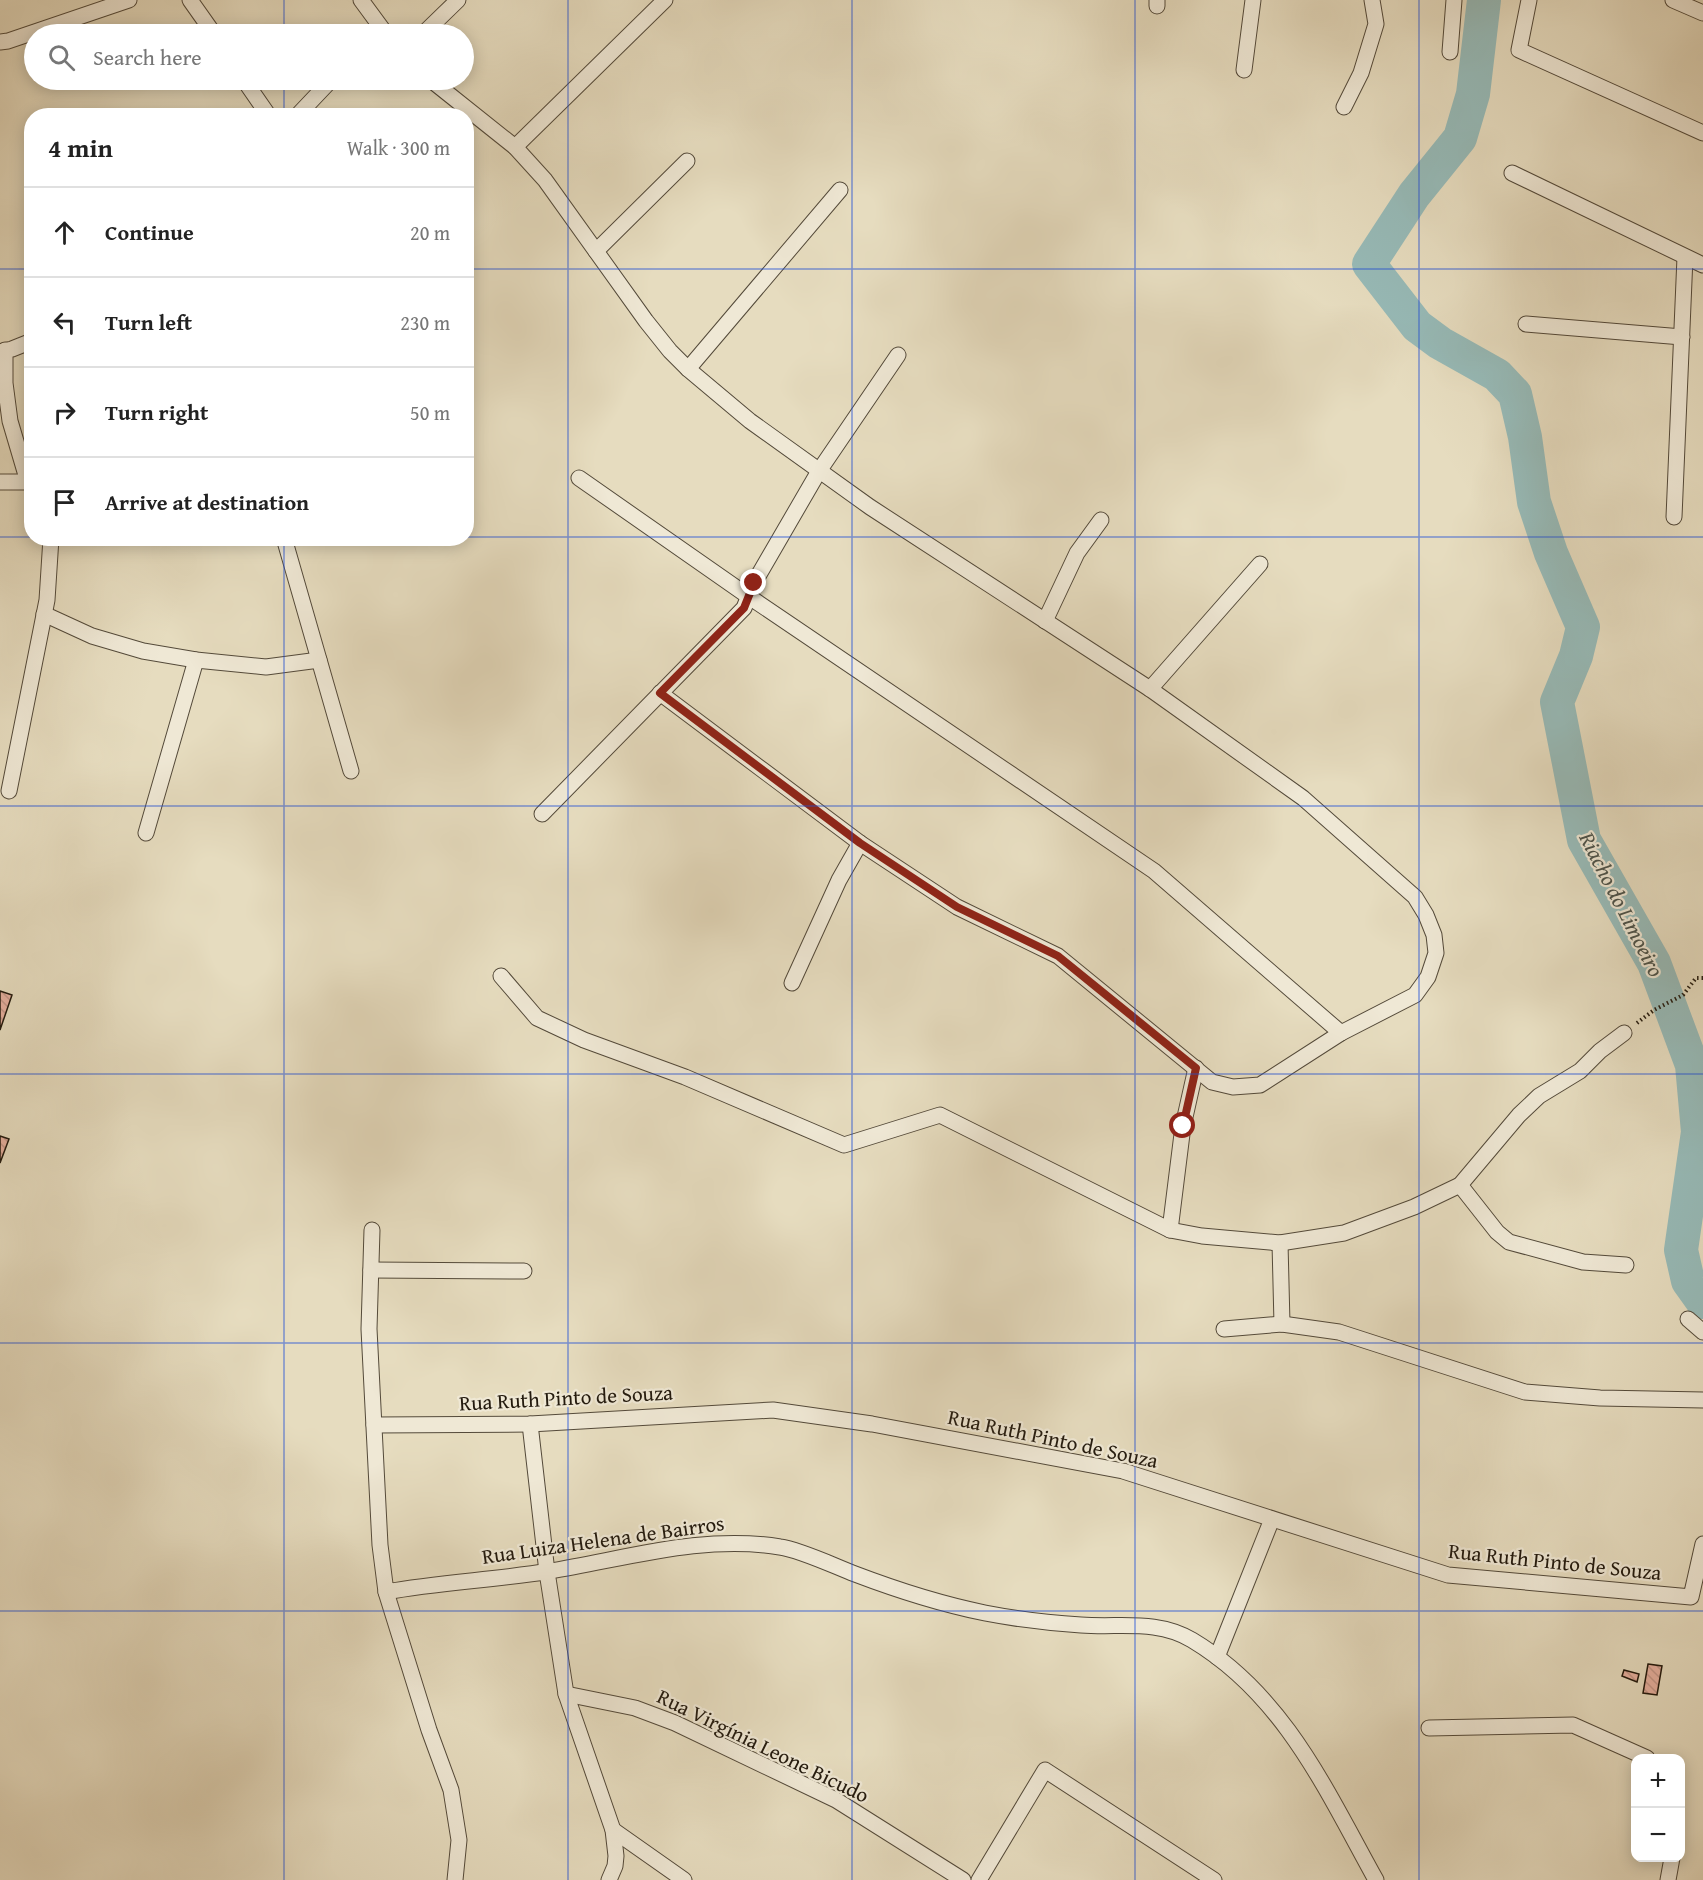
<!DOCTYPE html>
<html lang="en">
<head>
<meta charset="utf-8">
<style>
	:root { --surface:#fff; --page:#f6f6f6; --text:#222; --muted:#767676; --line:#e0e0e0 }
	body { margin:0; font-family:"Gentium Book Plus",serif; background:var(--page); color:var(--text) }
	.controls { position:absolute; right:18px; bottom:18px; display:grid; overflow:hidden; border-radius:12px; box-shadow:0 3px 15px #0003 }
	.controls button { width:54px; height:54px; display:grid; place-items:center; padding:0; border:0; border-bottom:2px solid var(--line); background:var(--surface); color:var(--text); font:30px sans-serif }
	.stop { position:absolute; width:18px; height:18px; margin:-14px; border:4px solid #8f2418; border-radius:50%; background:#fff }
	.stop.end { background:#8f2418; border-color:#fff; box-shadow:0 2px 6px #0008 }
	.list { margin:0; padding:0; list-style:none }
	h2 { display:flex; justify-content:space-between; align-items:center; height:78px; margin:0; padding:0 24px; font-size:26px }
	h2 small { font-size:20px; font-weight:400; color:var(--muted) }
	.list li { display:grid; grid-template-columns:39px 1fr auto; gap:18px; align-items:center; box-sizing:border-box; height:90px; padding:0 24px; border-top:2px solid var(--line) }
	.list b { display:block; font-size:22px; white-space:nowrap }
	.list em { font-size:20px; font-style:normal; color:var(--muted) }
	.icon { flex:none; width:33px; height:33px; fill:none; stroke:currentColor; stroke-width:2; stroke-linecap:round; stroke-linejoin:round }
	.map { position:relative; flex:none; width:1703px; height:1880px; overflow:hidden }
	.search { position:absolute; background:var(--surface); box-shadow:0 3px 15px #0003; left:24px; top:24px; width:450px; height:66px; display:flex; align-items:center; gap:15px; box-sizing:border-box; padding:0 21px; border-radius:33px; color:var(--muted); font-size:22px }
	.panel { position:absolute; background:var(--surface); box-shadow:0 3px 15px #0003; left:24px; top:108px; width:450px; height:438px; border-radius:24px }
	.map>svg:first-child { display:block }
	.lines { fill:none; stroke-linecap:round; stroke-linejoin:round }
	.river { stroke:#97bab7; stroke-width:34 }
	.building { fill:url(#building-back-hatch); stroke:#231a0e; stroke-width:1.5 }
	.street-casing { stroke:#544a3a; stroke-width:17 }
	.path { stroke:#231a0e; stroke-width:4; stroke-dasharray:1.5 3; stroke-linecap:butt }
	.street { stroke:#efe8d5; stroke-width:15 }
	.route { stroke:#8f2418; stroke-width:8 }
	.grid { fill:none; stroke:#1d4ed8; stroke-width:1.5; stroke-opacity:0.55 }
	.labels { text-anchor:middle; stroke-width:4.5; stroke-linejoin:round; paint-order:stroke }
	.street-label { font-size:21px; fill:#231a0e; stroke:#efe8d5 }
	.water-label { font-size:22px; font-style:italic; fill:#4c5249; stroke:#efe8d5 }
</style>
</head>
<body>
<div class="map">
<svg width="1703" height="1880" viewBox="0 0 1703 1880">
	<defs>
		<pattern id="building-back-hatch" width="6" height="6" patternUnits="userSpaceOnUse" patternTransform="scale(1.5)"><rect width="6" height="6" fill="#e6b09f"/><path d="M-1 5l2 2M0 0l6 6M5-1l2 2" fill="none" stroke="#c59788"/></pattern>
	</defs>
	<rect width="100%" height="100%" fill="#e6dcbf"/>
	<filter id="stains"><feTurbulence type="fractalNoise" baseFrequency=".00333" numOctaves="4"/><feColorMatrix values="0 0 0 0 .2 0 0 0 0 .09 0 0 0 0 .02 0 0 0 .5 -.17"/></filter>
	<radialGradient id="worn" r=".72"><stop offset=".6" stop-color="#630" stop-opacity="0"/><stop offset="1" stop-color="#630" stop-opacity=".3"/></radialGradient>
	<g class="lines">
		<!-- river -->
		<path class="river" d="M1484 0 1473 94 1460 138 1414 195 1369 264 1417 326 1440 343 1497 375 1515 394 1525 437 1534 502 1551 553 1583 627 1576 656 1557 702 1584 840 1654 963 1692 1065 1698 1132 1681 1250 1688 1281 1703 1302"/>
	</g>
	<!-- building -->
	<g class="building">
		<path d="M0 991 12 995 0 1030Z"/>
		<path d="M0 1136 9 1139 0 1163Z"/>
		<path d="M1648 1664 1662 1666 1657 1695 1643 1693Z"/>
		<path d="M1624 1670 1639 1674 1637 1682 1622 1676Z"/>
	</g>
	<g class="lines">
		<!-- street casing -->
		<g class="street-casing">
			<g id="street">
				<path d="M190 0 214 34"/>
				<path d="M361 0 386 34"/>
				<path d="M1529 0 1519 50 1703 133"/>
				<path d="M1673 0 1703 13"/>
				<path d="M1157 6V0"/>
				<path d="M423 34 458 0"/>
				<path d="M0 42 8 41 129 0"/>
				<path d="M1450 52 1454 0"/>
				<path d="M1244 70 1253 0"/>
				<path d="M244 80 269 116"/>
				<path d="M431 80 515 147 545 180 646 321 670 351 688 369 750 421 870 507 1150 689 1303 798 1415 897 1426 915 1434 935 1436 953 1428 977 1415 995 1341 1033 1260 1085 1233 1087 1212 1082 1058 956 957 907 860 843 660 693"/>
				<path d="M1344 107 1361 73 1376 24 1372 0"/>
				<path d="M297 116 331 80"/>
				<path d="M515 147 665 0"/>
				<path d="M1512 173 1703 265"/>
				<path d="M596 251 687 161"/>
				<path d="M1526 324 1682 337"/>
				<path d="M5 350V383L10 421 28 482"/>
				<path d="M0 352 12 349 32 341"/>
				<path d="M688 369 840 190"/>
				<path d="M579 478 748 596 1154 871 1341 1033"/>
				<path d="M0 482H32"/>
				<path d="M1674 517 1685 257"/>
				<path d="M284 538 351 771"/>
				<path d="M44 614 92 636 143 651 196 660 266 667 319 660"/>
				<path d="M1045 621 1077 553 1101 520"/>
				<path d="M1150 689 1260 564"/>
				<path d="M9 791 47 600 51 538"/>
				<path d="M542 814 744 608 754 583 819 471 898 355"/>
				<path d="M146 833 196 660"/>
				<path d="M501 976 537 1018 584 1040 685 1077 844 1145 940 1115 1170 1230 1202 1236 1280 1243 1344 1233 1414 1207 1460 1185 1519 1115 1539 1096 1580 1071 1600 1051 1624 1033"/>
				<path d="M792 983 839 880 860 843"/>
				<path d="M1460 1185 1497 1232 1509 1242 1583 1262 1626 1265"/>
				<path d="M372 1230 369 1329 380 1545 386 1592C441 1582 496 1580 550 1571 625 1559 703 1534 780 1547 801 1550 834 1566 855 1574 897 1590 941 1604 985 1613 1016 1619 1050 1623 1081 1625 1120 1628 1157 1619 1192 1640 1284 1695 1326 1790 1376 1880"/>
				<path d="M1170 1230 1183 1126 1196 1068"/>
				<path d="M1280 1243 1282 1324"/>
				<path d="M371 1270 524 1271"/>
				<path d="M1688 1319 1703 1332"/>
				<path d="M1224 1329 1282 1324 1339 1332 1525 1392 1600 1398 1703 1400"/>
				<path d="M530 1424 547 1572 566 1694 613 1830 616 1856 615 1866 609 1880"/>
				<path d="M374 1425 530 1424 773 1410 872 1424 1123 1471 1448 1575 1691 1597 1703 1544"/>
				<path d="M386 1592 429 1730 451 1790 459 1840 455 1880"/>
				<path d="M1217 1657 1272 1519"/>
				<path d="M566 1694 635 1708 675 1723 836 1800 963 1880"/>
				<path d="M1429 1728 1573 1725 1647 1758"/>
				<path d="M613 1830 684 1880"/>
				<path d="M979 1880 1045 1770 1214 1880"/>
				<path d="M1668 1880 1672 1858"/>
			</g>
		</g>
		<!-- path -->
		<path class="path" d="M1637 1023 1654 1010 1683 995 1696 978H1703"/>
		<!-- street -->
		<use href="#street" class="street"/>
	</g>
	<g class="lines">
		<!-- route -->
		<path class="route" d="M754 583 744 608 660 693 860 843 957 907 1058 956 1196 1068 1183 1126"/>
	</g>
	<!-- grid -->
	<path class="grid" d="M284 0V34M568 0V1880M852 0V1880M1135 0V1880M1419 0V1880M284 80V116M0 269H32M466 269H1703M0 537H32M466 537H1703M284 538V1880M0 806H1703M0 1074H1703M0 1343H1703M0 1611H1703"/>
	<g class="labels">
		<!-- street labels -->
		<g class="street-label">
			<text transform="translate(566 1398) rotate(-3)" y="7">Rua Ruth Pinto de Souza</text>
			<text transform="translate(1053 1439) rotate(12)" y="7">Rua Ruth Pinto de Souza</text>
			<text transform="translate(603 1540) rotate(-8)" y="7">Rua Luiza Helena de Bairros</text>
			<text transform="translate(1555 1562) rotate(6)" y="7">Rua Ruth Pinto de Souza</text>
			<text transform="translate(763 1746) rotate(26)" y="7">Rua Virgínia Leone Bicudo</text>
		</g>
		<!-- water labels -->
		<g class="water-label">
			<text transform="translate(1622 904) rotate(63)" y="8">Riacho do Limoeiro</text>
		</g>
	</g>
	<rect width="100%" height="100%" filter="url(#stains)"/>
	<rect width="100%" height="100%" fill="url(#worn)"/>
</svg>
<div class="controls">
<button>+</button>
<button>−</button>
</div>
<div class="stop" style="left:1183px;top:1126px"></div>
<div class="stop end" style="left:754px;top:583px"></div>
<div class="search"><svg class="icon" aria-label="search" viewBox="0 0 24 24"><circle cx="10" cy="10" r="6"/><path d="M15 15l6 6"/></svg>Search here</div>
<section class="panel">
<h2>4 min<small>Walk · 300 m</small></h2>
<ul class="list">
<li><svg class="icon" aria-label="ahead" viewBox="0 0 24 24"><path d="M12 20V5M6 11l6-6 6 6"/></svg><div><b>Continue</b></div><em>20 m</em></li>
<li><svg class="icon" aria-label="left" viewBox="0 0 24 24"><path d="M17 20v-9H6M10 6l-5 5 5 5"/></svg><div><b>Turn left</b></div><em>230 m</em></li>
<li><svg class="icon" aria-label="right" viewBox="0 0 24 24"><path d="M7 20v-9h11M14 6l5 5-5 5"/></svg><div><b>Turn right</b></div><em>50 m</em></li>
<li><svg class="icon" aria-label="arrive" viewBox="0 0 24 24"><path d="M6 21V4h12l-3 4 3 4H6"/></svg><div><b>Arrive at destination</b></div></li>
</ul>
</section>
</div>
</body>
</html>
